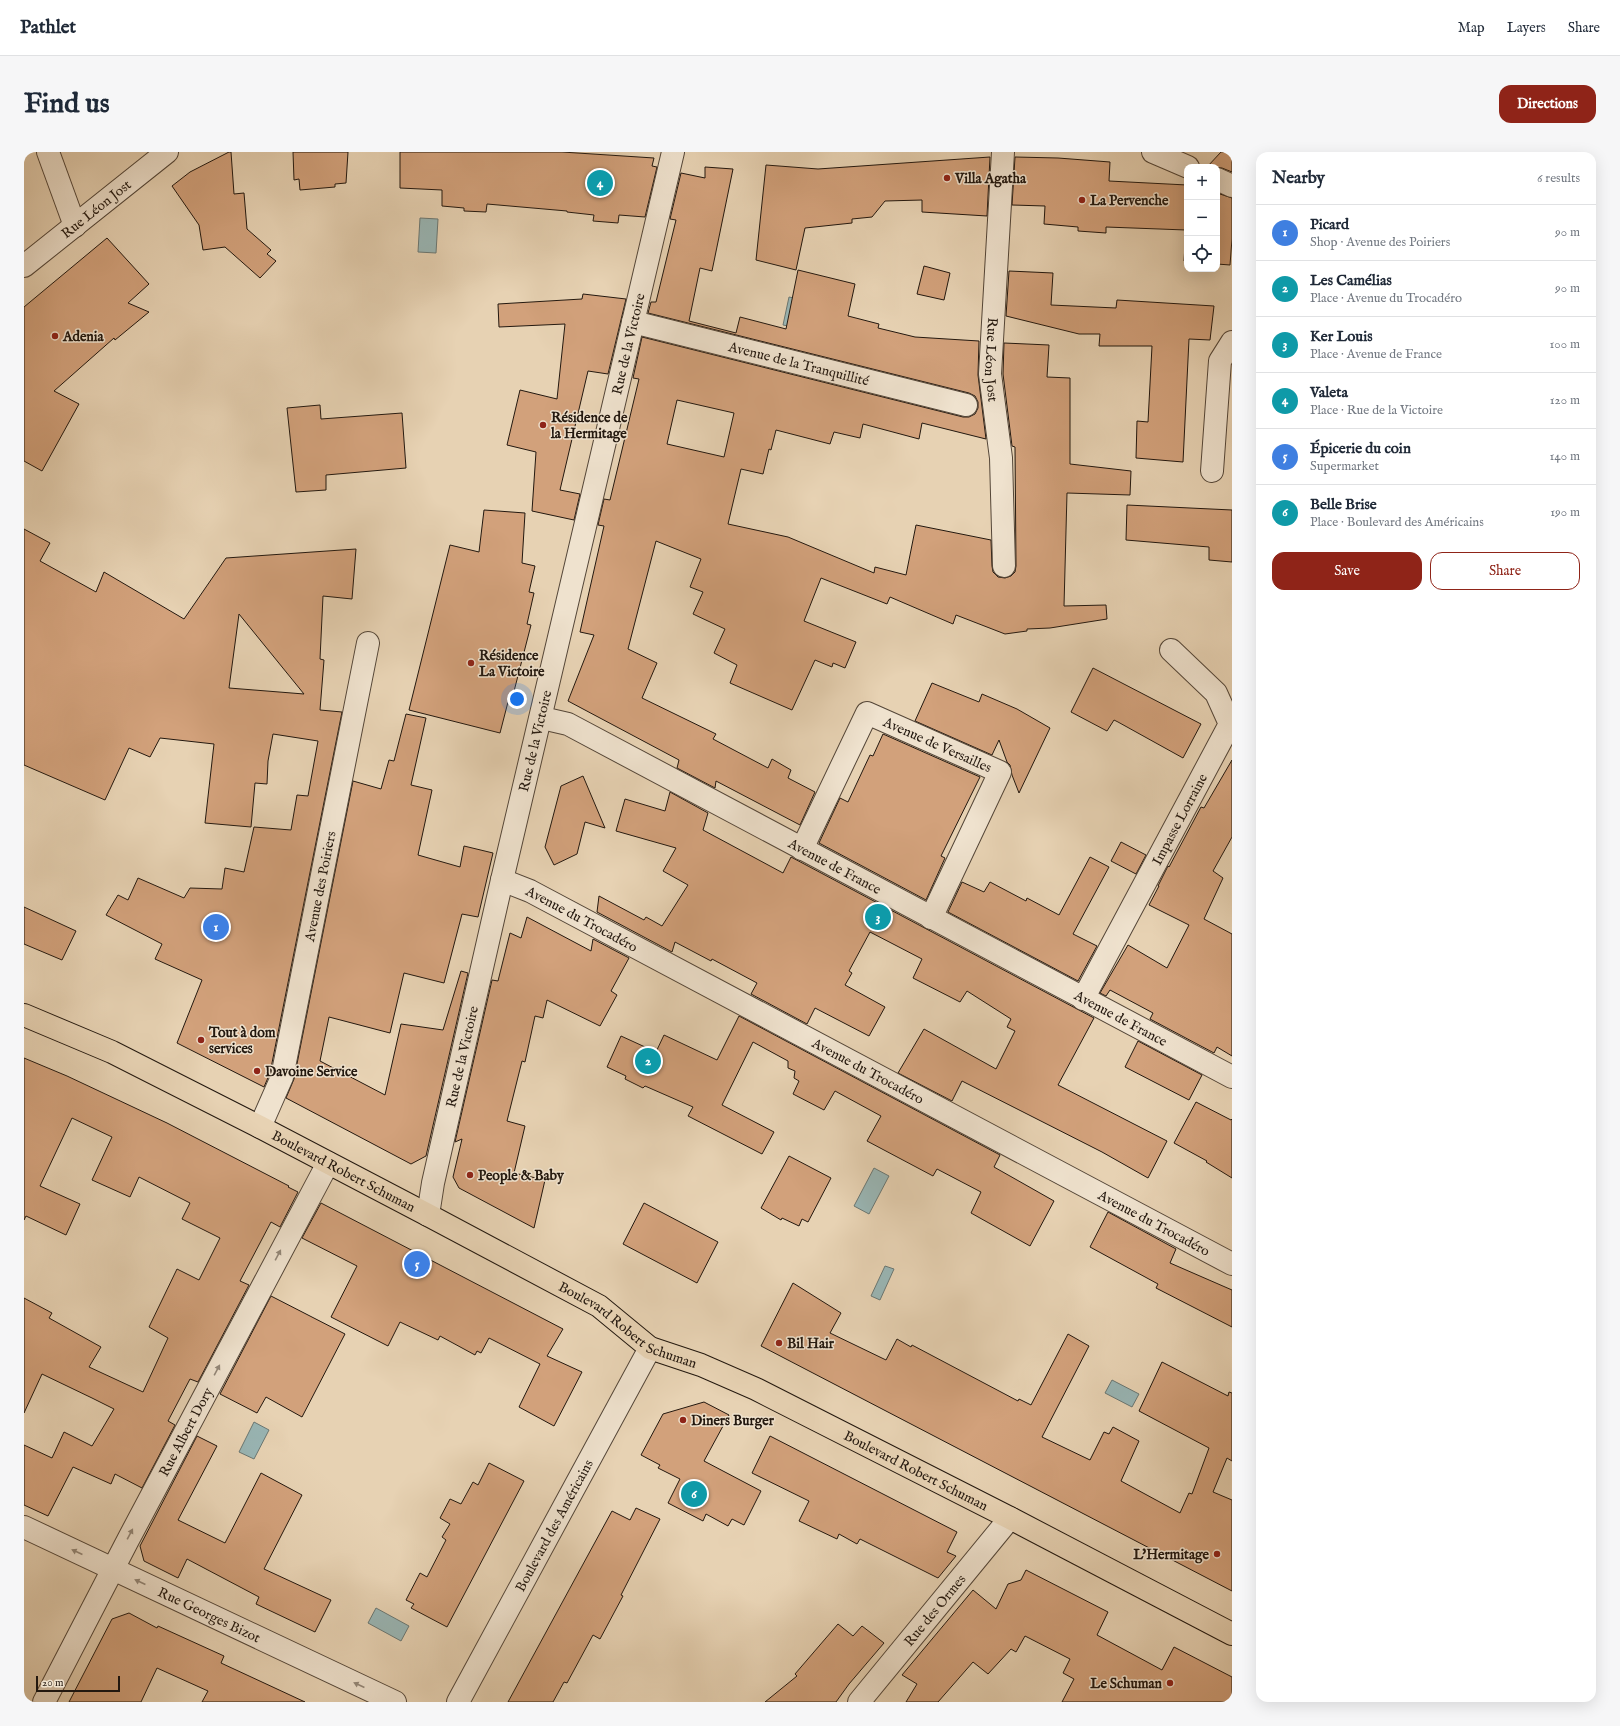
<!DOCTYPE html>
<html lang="en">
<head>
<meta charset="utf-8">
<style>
	:root { --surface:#fff; --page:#f6f6f7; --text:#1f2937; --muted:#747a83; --line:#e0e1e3; --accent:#8f2418 }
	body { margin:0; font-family:"IM FELL English",serif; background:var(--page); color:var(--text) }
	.controls { position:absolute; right:12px; top:12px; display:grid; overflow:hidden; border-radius:8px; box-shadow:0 4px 16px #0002 }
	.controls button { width:36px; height:36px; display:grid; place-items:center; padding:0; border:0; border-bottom:1px solid var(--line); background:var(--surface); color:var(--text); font:20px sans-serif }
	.scale { position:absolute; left:12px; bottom:10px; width:84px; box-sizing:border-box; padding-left:4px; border:2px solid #23180f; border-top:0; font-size:11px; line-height:14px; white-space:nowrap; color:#23180f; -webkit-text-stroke:3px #efe2ce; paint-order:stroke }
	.you { position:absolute; left:493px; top:547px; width:14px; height:14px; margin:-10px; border:3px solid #fff; border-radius:50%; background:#1a73e8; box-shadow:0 0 0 6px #1a73e833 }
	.badge { display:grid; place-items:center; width:26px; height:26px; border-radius:50%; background:var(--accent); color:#fff; font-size:13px; font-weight:700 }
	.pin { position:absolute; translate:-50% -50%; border:2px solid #fff; box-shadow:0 1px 4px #0006 }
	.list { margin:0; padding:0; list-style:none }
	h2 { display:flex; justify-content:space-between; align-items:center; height:52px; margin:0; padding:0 16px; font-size:17px }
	h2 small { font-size:13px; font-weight:400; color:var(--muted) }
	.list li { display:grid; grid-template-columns:26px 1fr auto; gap:12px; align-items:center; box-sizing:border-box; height:56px; padding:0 16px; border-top:1px solid var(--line) }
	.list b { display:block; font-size:15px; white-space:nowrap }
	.list p { margin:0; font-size:13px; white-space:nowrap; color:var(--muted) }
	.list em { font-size:13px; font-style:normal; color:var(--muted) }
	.actions { display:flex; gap:8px; padding:12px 16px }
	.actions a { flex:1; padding:9px 0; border:1px solid var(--accent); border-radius:12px; text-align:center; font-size:14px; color:var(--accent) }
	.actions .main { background:var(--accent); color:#fff }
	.icon { flex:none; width:22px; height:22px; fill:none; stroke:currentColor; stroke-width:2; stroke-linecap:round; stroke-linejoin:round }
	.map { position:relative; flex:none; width:1208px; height:1550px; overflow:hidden; border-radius:12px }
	header { display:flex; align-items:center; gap:24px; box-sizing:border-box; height:56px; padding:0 20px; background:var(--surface); border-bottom:1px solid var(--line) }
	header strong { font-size:19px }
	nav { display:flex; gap:22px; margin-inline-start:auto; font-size:14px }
	.intro { display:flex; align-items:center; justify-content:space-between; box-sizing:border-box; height:96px; padding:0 24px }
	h1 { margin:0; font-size:28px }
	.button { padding:10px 18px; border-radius:12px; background:var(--accent); color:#fff; font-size:14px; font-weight:700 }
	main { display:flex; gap:24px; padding:0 24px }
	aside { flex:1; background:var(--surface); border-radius:12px; box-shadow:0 4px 16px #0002 }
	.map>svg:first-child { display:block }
	.water { fill:#99b6b5; stroke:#6a7773 }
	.building { fill:#d2a17b; stroke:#23180f; fill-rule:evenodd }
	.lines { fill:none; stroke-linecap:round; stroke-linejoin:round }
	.minor-casing { stroke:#544638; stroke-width:24 }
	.major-casing { stroke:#23180f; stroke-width:24 }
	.minor { stroke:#efe2ce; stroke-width:22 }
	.major { stroke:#e7d2b3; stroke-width:22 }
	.oneway { fill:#938778 }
	.poi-dot { fill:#8f2418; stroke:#efe2ce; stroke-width:1.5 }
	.labels { text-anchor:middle; stroke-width:3; stroke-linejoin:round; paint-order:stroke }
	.poi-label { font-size:14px; font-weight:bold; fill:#23180f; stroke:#efe2ce; text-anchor:start }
	.street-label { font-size:14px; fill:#23180f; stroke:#efe2ce }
</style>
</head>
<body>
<header>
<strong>Pathlet</strong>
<nav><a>Map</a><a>Layers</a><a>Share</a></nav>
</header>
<div class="intro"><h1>Find us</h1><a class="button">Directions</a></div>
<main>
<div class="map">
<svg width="1208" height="1550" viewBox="0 0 1208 1550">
	<rect width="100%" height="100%" fill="#e7d2b3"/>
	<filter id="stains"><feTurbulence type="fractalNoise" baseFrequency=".005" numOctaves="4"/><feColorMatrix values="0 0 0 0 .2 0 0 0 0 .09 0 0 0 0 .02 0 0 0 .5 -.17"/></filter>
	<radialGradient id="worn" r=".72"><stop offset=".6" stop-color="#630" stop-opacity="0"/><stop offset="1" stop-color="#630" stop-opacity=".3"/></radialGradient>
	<!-- water -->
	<g class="water">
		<path d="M396 66 414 67 412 101 394 100Z"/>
		<path d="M765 145 780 148 774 176 759 173Z"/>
		<path d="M850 1016 865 1024 845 1062 830 1054Z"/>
		<path d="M861 1114 870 1117 856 1148 847 1144Z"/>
		<path d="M1088 1228 1115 1242 1108 1255 1081 1241Z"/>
		<path d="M230 1270 245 1278 230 1307 215 1300Z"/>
		<path d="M352 1456 385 1474 377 1489 344 1471Z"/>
	</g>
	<!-- building -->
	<g class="building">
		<path d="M205 0H207L210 42 220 41 223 77 247 98 243 102 252 109 236 126 201 95 179 98 175 73 148 34 166 20Z"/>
		<path d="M269 0H324L322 31 311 32V35L276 38 275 27 270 28Z"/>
		<path d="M376 0H538L630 6 628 14 633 15 621 65 595 63 594 71 569 69 570 63 543 60V59L463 52 462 60 440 59V56L418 54V38L376 36Z"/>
		<path d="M1197 0H1208V20L1198 16 1183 15Z"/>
		<path d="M966 5 963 64 898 60V48L861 49 848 65 828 67V71L781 76 772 118 732 108 742 13 794 17Z"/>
		<path d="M991 5 1034 6 1086 10 1085 29 1163 33V110L1160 109 1162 78 1082 75V81L1054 79V75L1020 72 1021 54 988 53Z"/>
		<path d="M681 15 709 17 688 119 676 116 665 169 712 181 716 165 762 177 774 118 831 132 824 164 855 172 854 176 891 185 955 189 954 223 962 287 898 271 895 287 839 272 836 286 810 280 806 292 752 278 747 298 745 297 739 322 717 317 704 372 764 385 850 421 851 415 882 423 892 373 967 388 968 414 969 420 974 425 981 426 987 424 991 420 992 414 991 295 988 294 979 222 980 191 1025 193 1023 225 1046 226V312L1107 319 1106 343 1043 341 1040 454 1082 453 1083 467 1026 476 1003 477V479L981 482 932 463 929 472 866 445 863 452 797 426 780 469 832 490 821 516 809 511 808 515 791 508 768 558 706 531 713 513 690 501 701 477 669 462 679 440 666 435 677 407 632 389 604 497 633 511 618 546 692 582 689 587 744 616 748 607 767 618 764 626 791 640 776 673 692 629 691 636 653 616 655 608 544 549 570 483 556 480 580 374 574 373 580 347 586 348 615 227 609 226 618 185 939 265H945L951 262 954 256V250L951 244 945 241 624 161 627 150H632L652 68 646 67 657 21 681 26ZM653 248 710 261 700 305 643 292Z"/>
		<path d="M1193 41 1208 46V87L1206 113 1193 112Z"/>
		<path d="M83 86 125 132 104 151 125 160 91 188 90 186 30 239 55 252 18 319 0 309V155Z"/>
		<path d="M900 114 926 121 920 148 893 142Z"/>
		<path d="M985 119 1029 121 1027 153 1092 156 1093 148 1190 154 1186 188 1165 187 1159 310 1112 306 1113 269 1124 270 1128 194H1075L1076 182H1055L982 164Z"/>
		<path d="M559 142 602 147 584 222 564 219 536 338 556 342 550 368 508 359 512 300 483 293 496 238 533 247 541 172 475 175 474 152 558 147Z"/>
		<path d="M296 253 297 267 378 261 382 316 302 323V338L272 340 263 256Z"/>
		<path d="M1103 353 1208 358V410L1185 408V395L1102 388Z"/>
		<path d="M460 358 501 361 498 411 511 414 505 440 510 441 503 472 507 473 487 551 484 550 476 581 385 558 426 393 455 400Z"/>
		<path d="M0 377 26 391 16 409 72 440 80 420 160 467 202 406 332 397 328 447 299 444 296 507 300 508 296 558 318 560 246 921 240 935 153 891 178 828 131 807 138 792 82 763 94 743 104 748 114 726 160 746 166 736 198 737 201 716 220 720 230 675 267 678 273 643 284 644 294 589 249 582 244 609 243 632 231 631 227 675 181 671 190 592 136 586 126 605 105 596 81 648 0 613ZM215 462 280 542 205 536Z"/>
		<path d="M1069 516 1177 572 1159 606 1094 570 1090 568 1083 579 1047 560Z"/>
		<path d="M908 531 955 550 958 542 993 557 1026 576 995 641 988 623 986 613 983 610 975 588 968 603 891 569Z"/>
		<path d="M382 562 402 566 387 633 408 638 394 703 436 715 440 694 469 701 454 765 438 762 420 831 380 821 366 881 305 865 296 909 361 943 377 872 419 878 437 819 444 821 402 1004 387 1012 262 946 270 927 329 629 357 637 365 608 370 609Z"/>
		<path d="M859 582 956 625 917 704 921 706 902 748 795 691 816 646 824 650 846 603 849 604Z"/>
		<path d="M1208 608V685L1189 719 1199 726 1180 767 1208 782V904L1193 895 1190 901 1126 867 1129 861 1086 838 1082 844 1076 841 1104 793 1143 816 1165 773 1125 753 1135 734H1134L1144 714 1145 715 1177 655 1180 656Z"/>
		<path d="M559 624 581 676 561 670 553 702 530 713 521 695 537 634Z"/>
		<path d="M646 640 684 661 679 678 759 721 767 705 1070 866 1034 933 1143 989 1124 1026 1078 1000 938 929 928 949 874 921 900 877 972 917 991 879 983 875 987 867 943 839 936 850 889 826 898 807 846 780 825 819 828 821 821 833 861 855 845 884 791 856 783 872 727 842 733 831 688 807 687 809 651 790 648 800 573 760 575 744 620 768 622 765 638 774 664 733 639 719 652 696 592 679 601 647 641 659Z"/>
		<path d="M1097 690 1122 703 1112 722 1087 709Z"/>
		<path d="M1066 705 1085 715 1049 782 1073 794 1054 829 924 760 938 730 960 740 966 730 1002 749 1003 746 1035 763Z"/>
		<path d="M0 755 52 779 38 808 0 792Z"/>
		<path d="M503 765 567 799 569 787 605 806 587 839 593 843 576 874 523 848 519 866 511 864 501 910 498 909 483 969 501 974 490 1021 521 1028 510 1076 435 1036 429 1025 438 987 431 990 468 828 474 829 486 781 497 786Z"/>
		<path d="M715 864 976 1003 970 1015 1030 1049 1006 1094 947 1061 957 1040 913 1017 909 1024 843 989 857 964 811 939 800 958 769 942 775 929 770 926 771 919 764 916V909L729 890 698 953 750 980 738 1002 664 964 669 955 621 934 619 936 601 927 602 924 583 915 597 884 632 900 640 883 693 908Z"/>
		<path d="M1114 889 1178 923 1165 948 1101 915Z"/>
		<path d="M0 906 43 924 143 971 265 1034 264 1035 274 1040 256 1075 247 1070 216 1129 225 1133 174 1230 166 1227 144 1269 151 1273 118 1336 91 1322 87 1332 49 1315 24 1364 0 1353V1293L28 1306 40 1280 68 1294 90 1257 68 1246 18 1222 0 1261V1146L28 1161 25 1166 77 1195 65 1215 119 1240 144 1186 125 1175 153 1117 175 1128 196 1086 158 1067 166 1051 115 1025 106 1045 68 1028 88 985 48 966 16 1034 56 1052 42 1083 2 1064 0 1068Z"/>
		<path d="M1172 950 1207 968 1208 967V1026L1182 1010 1183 1009 1150 991Z"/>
		<path d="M765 1004 807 1026 784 1070 778 1067 775 1074 758 1066 757 1068 737 1056Z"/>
		<path d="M297 1051 539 1177 523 1204 558 1220 530 1274 495 1255 516 1212 465 1186 457 1201 453 1199 451 1203 416 1184 414 1188 376 1170 364 1194 307 1165 333 1114 278 1086Z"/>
		<path d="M620 1051 694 1090 673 1131 599 1092Z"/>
		<path d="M1084 1060 1152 1097 1146 1111 1208 1138V1175L1132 1136 1134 1132 1066 1095Z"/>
		<path d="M769 1131 817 1161 806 1181 862 1208 873 1187 887 1195 888 1193 994 1249 995 1247 1007 1253 1044 1182 1065 1194 1018 1285 1066 1308 1080 1280 1085 1282 1089 1275 1115 1289 1097 1329 1156 1361 1165 1341 1168 1342 1185 1296 1115 1259 1138 1210 1204 1244 1205 1240 1208 1241V1309L1203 1306 1189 1340 1208 1348V1439L737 1194Z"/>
		<path d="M247 1144 321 1182 278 1265 242 1245 233 1261 196 1242Z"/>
		<path d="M680 1250 705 1263 680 1309 737 1339 720 1373 708 1367 704 1374 682 1362 679 1369 644 1351 656 1327 634 1316 636 1313 617 1303 639 1262Z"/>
		<path d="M173 1284 193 1294 154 1368 201 1391 237 1321 278 1343 240 1417 307 1448 291 1480 232 1452 235 1445 163 1407 154 1426 120 1409 116 1394Z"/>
		<path d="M746 1284 933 1380 923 1400 932 1404 914 1426 836 1387 833 1392 815 1382 813 1387 775 1369 785 1349 728 1321Z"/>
		<path d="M465 1311 500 1329 423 1475 387 1456 390 1452 382 1448 396 1421 403 1425 422 1388 418 1385 426 1372 416 1366 426 1347 437 1352 449 1330 454 1333Z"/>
		<path d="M612 1356 636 1367 597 1443 599 1444 576 1487 569 1483 543 1531 540 1530 529 1550H484L588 1359 606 1368Z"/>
		<path d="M1002 1418 1084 1460 1073 1483 1138 1518 1150 1495 1208 1525V1550H1038L1050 1527 1039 1521 1046 1507 1001 1484 992 1500 987 1497 964 1522 949 1510 914 1550H882L893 1532 878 1523 949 1438 972 1457 984 1432 997 1428Z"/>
		<path d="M105 1461 133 1476 134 1474 200 1504 197 1511 281 1550H178L184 1539 133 1516 117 1550H45L88 1467Z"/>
		<path d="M814 1472 829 1484 838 1474 860 1491 825 1532 812 1550H741L773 1524 771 1522Z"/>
	</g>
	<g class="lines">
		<!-- minor casing -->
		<g class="minor-casing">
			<g id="minor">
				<path d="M24 0 51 74"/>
				<path id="s1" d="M979 0 966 222 977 306 980 414"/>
				<path d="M1129 0 1164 15"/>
				<path d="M1193 27 1208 34"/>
				<path id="s2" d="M0 114 143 0"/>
				<path id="s3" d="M609 170 942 253"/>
				<path d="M1188 319 1196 209 1208 190"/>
				<path id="s4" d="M518 566 544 572 1208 925"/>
				<path id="s5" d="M778 697 843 561 976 620 907 766"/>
				<path id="s6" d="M478 728 506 739 1208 1112"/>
				<path id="s7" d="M1059 847 1206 572 1192 541 1147 498"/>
				<path id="s8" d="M236 975 258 925 344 491"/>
				<path id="s9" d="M404 1063 409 1031 478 728 649 0"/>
				<path id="s10" d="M0 1375 371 1550"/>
				<path id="s11" d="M20 1550 104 1388 304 1011"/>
				<path id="s12" d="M434 1550 626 1196"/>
				<path id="s13" d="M835 1550 986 1366"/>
			</g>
		</g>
		<!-- major casing -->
		<g class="major-casing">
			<g id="major">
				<path id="s14" d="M0 863 88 900 236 975 404 1063 575 1154 626 1196 677 1213 732 1237 986 1366 1208 1482"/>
			</g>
		</g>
		<!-- minor -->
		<use href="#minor" class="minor"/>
		<!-- major -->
		<use href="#major" class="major"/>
	</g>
	<!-- one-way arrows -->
	<defs><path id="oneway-solid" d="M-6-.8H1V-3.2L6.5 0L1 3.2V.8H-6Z"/></defs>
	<g class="oneway">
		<use href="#oneway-solid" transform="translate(254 1103) rotate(-62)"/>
		<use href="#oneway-solid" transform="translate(193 1218) rotate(-62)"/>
		<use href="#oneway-solid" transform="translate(106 1382) rotate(-62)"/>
		<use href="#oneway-solid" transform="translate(53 1400) rotate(-155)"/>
		<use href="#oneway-solid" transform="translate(116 1430) rotate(-155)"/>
		<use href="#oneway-solid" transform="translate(335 1533) rotate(-155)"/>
	</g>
	<!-- markers -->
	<g class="poi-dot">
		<circle cx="923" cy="26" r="4"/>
		<circle cx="1058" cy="48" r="4"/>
		<circle cx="31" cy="184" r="4"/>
		<circle cx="519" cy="273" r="4"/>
		<circle cx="447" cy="511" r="4"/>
		<circle cx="177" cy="888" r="4"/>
		<circle cx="233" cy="919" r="4"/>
		<circle cx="446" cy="1023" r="4"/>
		<circle cx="755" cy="1191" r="4"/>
		<circle cx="659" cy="1268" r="4"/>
		<circle cx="1193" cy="1402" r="4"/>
		<circle cx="1146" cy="1531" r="4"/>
	</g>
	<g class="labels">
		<!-- poi labels -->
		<g class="poi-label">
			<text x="931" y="31">Villa Agatha</text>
			<text x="1066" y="53">La Pervenche</text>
			<text x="39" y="189">Adenia</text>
			<text x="527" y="270">Résidence de<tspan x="527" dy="16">la Hermitage</tspan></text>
			<text x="455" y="508">Résidence<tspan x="455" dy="16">La Victoire</tspan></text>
			<text x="185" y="885">Tout à dom<tspan x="185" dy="16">services</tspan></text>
			<text x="241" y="924">Davoine Service</text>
			<text x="454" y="1028">People &amp; Baby</text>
			<text x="763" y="1196">Bil Hair</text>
			<text x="667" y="1273">Diners Burger</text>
			<text x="1185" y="1407" text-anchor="end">L'Hermitage</text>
			<text x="1138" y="1536" text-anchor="end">Le Schuman</text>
		</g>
		<!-- street labels -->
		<g class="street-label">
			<text dy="5" stroke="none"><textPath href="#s2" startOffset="92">Rue Léon Jost</textPath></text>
			<text dy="5" stroke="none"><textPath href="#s9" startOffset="894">Rue de la Victoire</textPath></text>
			<text dy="5" stroke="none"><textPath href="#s1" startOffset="208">Rue Léon Jost</textPath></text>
			<text dy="5" stroke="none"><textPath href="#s3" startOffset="171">Avenue de la Tranquillité</textPath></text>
			<text dy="5" stroke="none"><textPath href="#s9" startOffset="486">Rue de la Victoire</textPath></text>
			<text dy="5" stroke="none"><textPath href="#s5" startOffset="228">Avenue de Versailles</textPath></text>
			<text dy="5" stroke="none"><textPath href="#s7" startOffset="204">Impasse Lorraine</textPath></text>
			<text dy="5" stroke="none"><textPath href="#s4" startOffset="329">Avenue de France</textPath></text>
			<text dy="5" stroke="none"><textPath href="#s8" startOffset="249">Avenue des Poiriers</textPath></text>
			<text dy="5" stroke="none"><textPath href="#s6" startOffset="89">Avenue du Trocadéro</textPath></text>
			<text dy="5" stroke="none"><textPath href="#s4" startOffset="653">Avenue de France</textPath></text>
			<text dy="5" stroke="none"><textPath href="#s9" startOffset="162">Rue de la Victoire</textPath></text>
			<text dy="5" stroke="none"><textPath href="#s6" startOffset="413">Avenue du Trocadéro</textPath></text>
			<text dy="5" stroke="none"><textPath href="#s14" startOffset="356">Boulevard Robert Schuman</textPath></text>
			<text dy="5" stroke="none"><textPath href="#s6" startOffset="737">Avenue du Trocadéro</textPath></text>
			<text dy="5" stroke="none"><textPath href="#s14" startOffset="680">Boulevard Robert Schuman</textPath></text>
			<text dy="5" stroke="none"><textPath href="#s11" startOffset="305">Rue Albert Dory</textPath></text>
			<text dy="5" stroke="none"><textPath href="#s14" startOffset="1004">Boulevard Robert Schuman</textPath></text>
			<text dy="5" stroke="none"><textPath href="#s12" startOffset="201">Boulevard des Américains</textPath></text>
			<text dy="5" stroke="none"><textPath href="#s13" startOffset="119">Rue des Ormes</textPath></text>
			<text dy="5" stroke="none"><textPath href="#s10" startOffset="205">Rue Georges Bizot</textPath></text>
		</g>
	</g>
	<rect width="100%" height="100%" filter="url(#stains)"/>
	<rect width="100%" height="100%" fill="url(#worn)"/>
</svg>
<div class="controls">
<button>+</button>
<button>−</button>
<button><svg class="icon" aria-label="locate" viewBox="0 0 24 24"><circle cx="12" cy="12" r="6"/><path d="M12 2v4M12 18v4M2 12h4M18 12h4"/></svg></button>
</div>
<div class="scale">20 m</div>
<div class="you"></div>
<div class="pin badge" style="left:192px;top:775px;background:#3f7fe0">1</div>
<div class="pin badge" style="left:624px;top:909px;background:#0f9aa8">2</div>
<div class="pin badge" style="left:854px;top:765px;background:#0f9aa8">3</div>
<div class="pin badge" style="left:576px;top:31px;background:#0f9aa8">4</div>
<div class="pin badge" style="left:393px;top:1112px;background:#3f7fe0">5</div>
<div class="pin badge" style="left:670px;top:1342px;background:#0f9aa8">6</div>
</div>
<aside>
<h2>Nearby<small>6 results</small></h2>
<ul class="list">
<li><span class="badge" style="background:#3f7fe0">1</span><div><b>Picard</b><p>Shop · Avenue des Poiriers</p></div><em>90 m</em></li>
<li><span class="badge" style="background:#0f9aa8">2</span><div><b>Les Camélias</b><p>Place · Avenue du Trocadéro</p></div><em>90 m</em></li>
<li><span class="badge" style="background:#0f9aa8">3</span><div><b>Ker Louis</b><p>Place · Avenue de France</p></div><em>100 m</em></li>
<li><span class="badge" style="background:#0f9aa8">4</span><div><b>Valeta</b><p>Place · Rue de la Victoire</p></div><em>120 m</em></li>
<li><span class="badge" style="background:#3f7fe0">5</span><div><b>Épicerie du coin</b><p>Supermarket</p></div><em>140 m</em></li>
<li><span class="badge" style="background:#0f9aa8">6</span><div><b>Belle Brise</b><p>Place · Boulevard des Américains</p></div><em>190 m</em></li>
</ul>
<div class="actions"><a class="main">Save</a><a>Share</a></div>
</aside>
</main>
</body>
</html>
